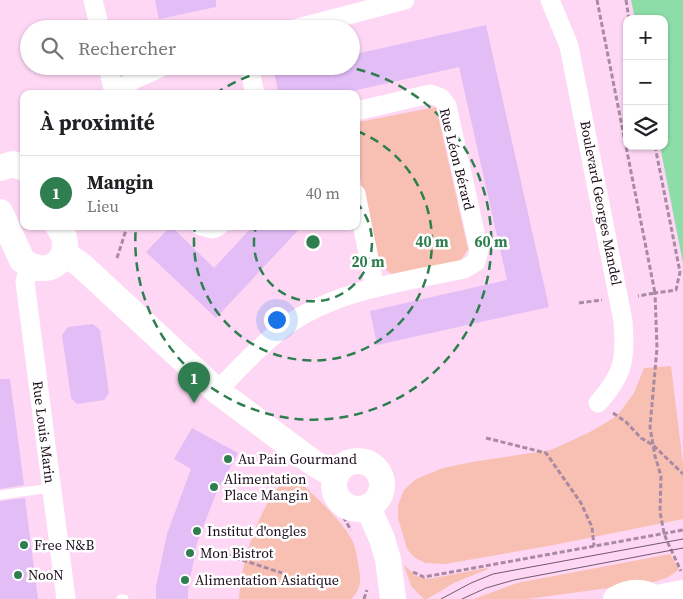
<!DOCTYPE html>
<html lang="fr">
<head>
<meta charset="utf-8">
<style>
	:root { --surface:#fff; --page:#f2f2f2; --text:#202124; --muted:#757577; --line:#e0e0e0; --accent:#2e7e4f }
	body { margin:0; font-family:"Source Serif 4",serif; background:var(--page); color:var(--text) }
	.controls { position:absolute; right:15px; top:15px; display:grid; overflow:hidden; border-radius:10px; box-shadow:0 1px 4px #0004 }
	.controls button { width:45px; height:45px; display:grid; place-items:center; padding:0; border:0; border-bottom:1px solid var(--line); background:var(--surface); color:var(--text); font:25px sans-serif }
	.you { position:absolute; left:276px; top:319px; width:18px; height:18px; margin:-12px; border:4px solid #fff; border-radius:50%; background:#1a73e8; box-shadow:0 0 0 8px #1a73e833 }
	.badge { display:grid; place-items:center; width:32px; height:32px; border-radius:50%; background:var(--accent); color:#fff; font-size:16px; font-weight:700 }
	.pin { position:absolute; translate:-50% -41px; filter:drop-shadow(0 1px 2px #0008) }
	.pin::after { content:''; position:absolute; top:26px; width:18px; height:15px; background:inherit; clip-path:polygon(0 0,100% 0,50% 100%) }
	.list { margin:0; padding:0; list-style:none }
	h2 { display:flex; justify-content:space-between; align-items:center; height:65px; margin:0; padding:0 20px; font-size:21px }
	h2 small { font-size:16px; font-weight:400; color:var(--muted) }
	.list li { display:grid; grid-template-columns:32px 1fr auto; gap:15px; align-items:center; box-sizing:border-box; height:75px; padding:0 20px; border-top:1px solid var(--line) }
	.list b { display:block; font-size:19px; white-space:nowrap }
	.list p { margin:0; font-size:16px; white-space:nowrap; color:var(--muted) }
	.list em { font-size:16px; font-style:normal; color:var(--muted) }
	.icon { flex:none; width:28px; height:28px; fill:none; stroke:currentColor; stroke-width:2; stroke-linecap:round; stroke-linejoin:round }
	.map { position:relative; flex:none; width:683px; height:599px; overflow:hidden }
	.search { position:absolute; background:var(--surface); box-shadow:0 1px 4px #0004; left:20px; top:20px; width:340px; height:55px; display:flex; align-items:center; gap:12px; box-sizing:border-box; padding:0 18px; border-radius:28px; color:var(--muted); font-size:19px }
	.panel { position:absolute; background:var(--surface); box-shadow:0 1px 4px #0004; left:20px; top:90px; width:340px; height:140px; border-radius:10px }
	.map>svg:first-child { display:block }
	.green { fill:#f8c0b3 }
	.water { fill:#8ddda8 }
	.building { fill:#e3bdf6 }
	.lines { fill:none; stroke-linecap:round; stroke-linejoin:round }
	.path { stroke:#a88aa2; stroke-width:3; stroke-dasharray:5 2.5; stroke-linecap:butt }
	.lane { stroke:#fff; stroke-width:9 }
	.street { stroke:#fff; stroke-width:19 }
	.secondary { stroke:#fff; stroke-width:26 }
	.tram { stroke:#71596c; stroke-width:1 }
	.ring { fill:none; stroke:#2e7e4f; stroke-width:2.5; stroke-dasharray:9 6 }
	.poi-dot { fill:#2e7e4f; stroke:#fff; stroke-width:2 }
	.labels { text-anchor:middle; stroke-width:5; stroke-linejoin:round; paint-order:stroke }
	.street-label { font-size:14px; fill:#1d0d1a; stroke:#fff }
	.poi-label { font-size:14px; fill:#1d0d1a; stroke:#fff; text-anchor:start }
	.centre { fill:#2e7e4f; stroke:#fff; stroke-width:2.5 }
	.ring-label { font-size:15px; text-anchor:middle; font-weight:bold; fill:#2e7e4f; stroke:#fff; stroke-width:5; stroke-linejoin:round; paint-order:stroke }
</style>
</head>
<body>
<div class="map">
<svg width="683" height="599" viewBox="0 0 683 599">
	<rect width="100%" height="100%" fill="#fed7f5"/>
	<!-- green -->
	<g class="green">
		<path d="M436 107 468 249 459 264 396 277 378 264C373 237 348 144 359 122Z"/>
		<path d="M671 366 683 464V519L554 545 445 564 425 563 414 557 407 549 398 518V505L404 490 416 479 443 468 472 462 551 450 590 432 617 416 634 393 644 368Z"/>
		<path d="M291 473C309 491 339 517 351 538 356 547 357 558 359 568 361 579 361 591 351 599H239C241 564 254 524 273 494 278 487 285 480 291 473Z"/>
		<path d="M670 554 679 569C671 577 664 579 653 582L527 599H474L517 583Z"/>
		<path d="M404 565 416 576 428 579 487 568 488 569 454 583 427 599H424L411 586Z"/>
	</g>
	<!-- water -->
	<path class="water" d="M631 0H683V263L660 146H664V19H635Z"/>
	<!-- building -->
	<g class="building">
		<path d="M155 0H216V7L159 19Z"/>
		<path d="M486 25 549 307 377 345 370 311 507 280 459 67 339 94H279L274 73 303 66H351V55Z"/>
		<path d="M171 226 214 268 253 226H302L216 318 146 252Z"/>
		<path d="M93 324 100 330 109 393 104 400 77 404 71 398 62 335 68 327Z"/>
		<path d="M0 379H10L24 485 0 489Z"/>
		<path d="M192 428 238 453 215 496 197 543 188 590V599H156V587L167 534 191 469 174 459Z"/>
		<path d="M25 498 38 599H0V501Z"/>
	</g>
	<g class="lines">
		<!-- path -->
		<g class="path">
			<path d="M597 0 655 293 638 296"/>
			<path d="M626 0 629 19"/>
			<path d="M655 146 680 272 676 290 655 293 657 348 650 427 655 456 661 476 660 512 664 533 667 541 681 571"/>
			<path d="M117 258 126 230V226"/>
			<path d="M579 303 602 300"/>
			<path d="M613 413 626 422 641 438 653 445 683 474"/>
			<path d="M486 438 546 453 581 503 592 527 594 546"/>
			<path d="M336 496 338 508 351 530"/>
			<path d="M221 553 282 573"/>
			<path d="M413 572 424 577 683 530"/>
			<path d="M364 599 367 590"/>
		</g>
		<!-- lane -->
		<g class="lane">
			<path d="M0 495 51 488"/>
			<path d="M121 599H124"/>
		</g>
		<!-- street -->
		<g class="street">
			<path d="M93 0 100 29"/>
			<path d="M550 0 569 46 623 321C626 359 624 374 598 403"/>
			<path d="M294 29 405 0"/>
			<path d="M108 66 114 93"/>
			<path d="M249 66 255 94"/>
			<path d="M114 94 135 79 164 66"/>
			<path d="M356 194 375 288"/>
			<path d="M201 226 213 229 219 226"/>
			<path d="M29 266 25 282 66 599"/>
			<path d="M217 391C238 370 259 346 283 328 334 290 403 282 464 269L476 262 479 250 447 106 441 98 430 94 356 111"/>
		</g>
		<!-- secondary -->
		<g class="secondary">
			<path d="M0 168 13 164 24 168"/>
			<path d="M0 212 22 260C49 283 79 254 58 226"/>
			<path d="M64 253 81 265 217 391 315 464 335 475"/>
			<circle cx="358" cy="485" r="24"/>
			<path d="M368 507 382 539 388 559 393 599"/>
			<path d="M656 598 683 593"/>
			<path d="M616 599C630 591 642 590 656 599"/>
		</g>
		<!-- tram -->
		<g class="tram">
			<path d="M441 599 471 583 493 574 683 539"/>
			<path d="M462 599 486 588 514 580 683 548"/>
		</g>
	</g>
	<!-- distance rings -->
	<g class="ring">
		<path d="M356 202A59 59 0 1 1 256 227"/>
		<path d="M357 131A119 119 0 1 1 195 226"/>
		<path d="M215 94A178 178 0 0 1 284 66M342 66A178 178 0 1 1 136 226"/>
	</g>
	<!-- markers -->
	<g class="poi-dot">
		<circle cx="228" cy="459" r="5"/>
		<circle cx="214" cy="487" r="5"/>
		<circle cx="197" cy="531" r="5"/>
		<circle cx="24" cy="545" r="5"/>
		<circle cx="190" cy="553" r="5"/>
		<circle cx="18" cy="575" r="5"/>
		<circle cx="185" cy="580" r="5"/>
	</g>
	<g class="labels">
		<!-- street labels -->
		<g class="street-label">
			<text transform="translate(457 159) rotate(76)" y="5">Rue Léon Bérard</text>
			<text transform="translate(601 203) rotate(79)" y="5">Boulevard Georges Mandel</text>
			<text transform="translate(44 432) rotate(83)" y="5">Rue Louis Marin</text>
		</g>
		<!-- poi labels -->
		<g class="poi-label">
			<text x="238" y="464">Au Pain Gourmand</text>
			<text x="224" y="484">Alimentation<tspan x="224" dy="16">Place Mangin</tspan></text>
			<text x="207" y="536">Institut d'ongles</text>
			<text x="34" y="550">Free N&amp;B</text>
			<text x="200" y="558">Mon Bistrot</text>
			<text x="28" y="580">NooN</text>
			<text x="195" y="585">Alimentation Asiatique</text>
		</g>
	</g>
	<circle cx="313" cy="242" r="8" class="centre"/>
	<g class="ring-label">
		<text x="432" y="247">40 m</text>
		<text x="491" y="247">60 m</text>
		<text x="368" y="267">20 m</text>
	</g>
</svg>
<div class="controls">
<button>+</button>
<button>−</button>
<button><svg class="icon" aria-label="layers" viewBox="0 0 24 24"><path d="M12 4l9 5-9 5-9-5zM3 14l9 5 9-5"/></svg></button>
</div>
<div class="you"></div>
<div class="pin badge" style="left:194px;top:403px">1</div>
<div class="search"><svg class="icon" aria-label="search" viewBox="0 0 24 24"><circle cx="10" cy="10" r="6"/><path d="M15 15l6 6"/></svg>Rechercher</div>
<section class="panel">
<h2>À proximité<small></small></h2>
<ul class="list">
<li><span class="badge">1</span><div><b>Mangin</b><p>Lieu</p></div><em>40 m</em></li>
</ul>
</section>
</div>
</body>
</html>
